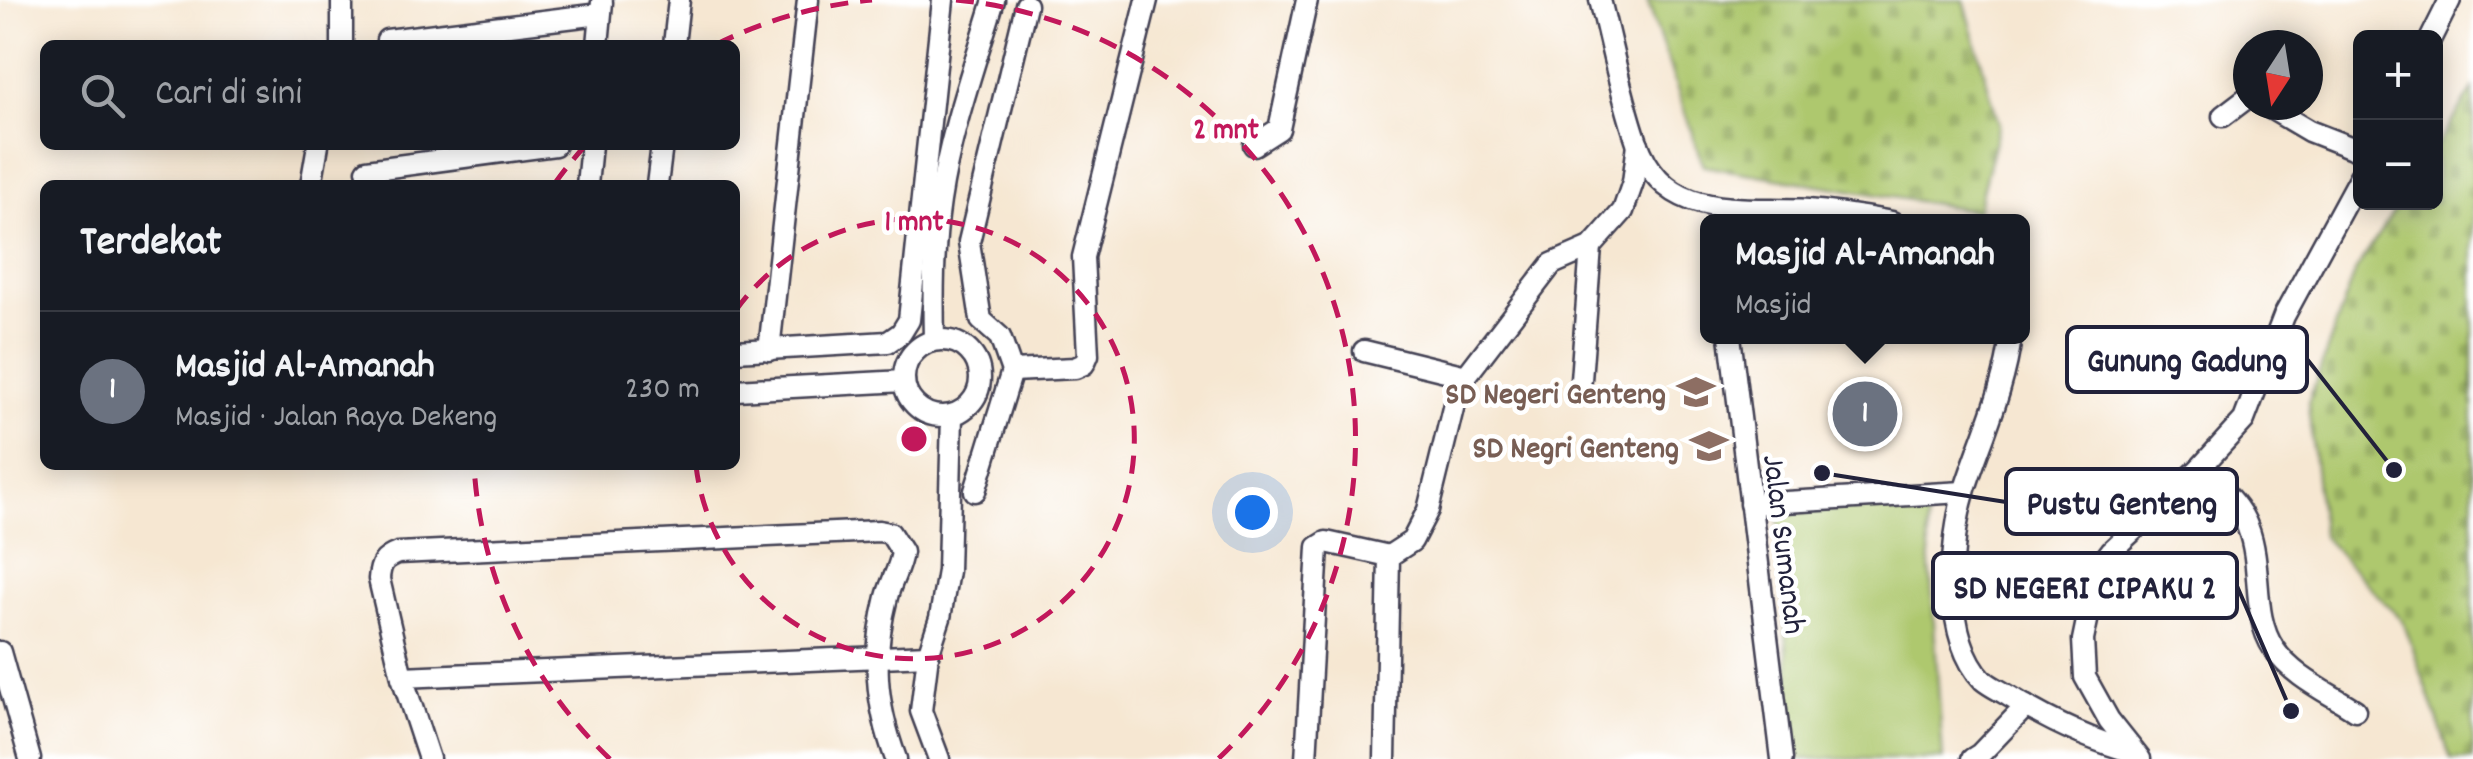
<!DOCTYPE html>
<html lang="id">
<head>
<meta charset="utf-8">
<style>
	:root { --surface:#171b24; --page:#20242c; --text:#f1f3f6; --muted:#9ea1a6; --line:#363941; --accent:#b45309 }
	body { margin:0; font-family:Dekko,sans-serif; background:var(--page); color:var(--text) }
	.controls { position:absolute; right:30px; top:30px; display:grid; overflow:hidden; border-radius:15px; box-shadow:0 5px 25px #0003 }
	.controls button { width:90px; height:90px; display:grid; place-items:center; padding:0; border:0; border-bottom:2px solid var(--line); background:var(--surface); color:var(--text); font:50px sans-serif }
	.compass { position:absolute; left:2233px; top:30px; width:90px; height:90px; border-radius:50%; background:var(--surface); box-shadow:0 5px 25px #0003; rotate:192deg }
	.you { position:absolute; left:1252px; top:512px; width:35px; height:35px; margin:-25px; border:8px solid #fff; border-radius:50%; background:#1a73e8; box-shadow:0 0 0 15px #1a73e833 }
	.badge { display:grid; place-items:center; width:65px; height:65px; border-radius:50%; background:var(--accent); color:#fff; font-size:32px; font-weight:700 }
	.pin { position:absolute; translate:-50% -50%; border:5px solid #fff; box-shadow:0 2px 10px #0006 }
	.popup { position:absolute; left:1700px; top:214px; width:330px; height:130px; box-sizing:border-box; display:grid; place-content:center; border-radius:15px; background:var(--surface); filter:drop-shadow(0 2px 8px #0005); font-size:32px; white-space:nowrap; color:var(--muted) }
	.popup b { font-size:38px; color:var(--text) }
	.popup::after { content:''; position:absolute; left:50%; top:100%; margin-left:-20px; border:20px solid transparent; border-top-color:var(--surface) }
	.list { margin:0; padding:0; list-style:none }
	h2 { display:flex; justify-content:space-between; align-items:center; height:130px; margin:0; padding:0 40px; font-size:42px }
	h2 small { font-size:32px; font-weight:400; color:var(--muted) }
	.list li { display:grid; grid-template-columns:65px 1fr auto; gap:30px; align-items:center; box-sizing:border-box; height:160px; padding:0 40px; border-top:2px solid var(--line) }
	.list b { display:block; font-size:38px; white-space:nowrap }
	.list p { margin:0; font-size:32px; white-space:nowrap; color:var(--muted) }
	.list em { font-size:32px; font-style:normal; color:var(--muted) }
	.icon { flex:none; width:55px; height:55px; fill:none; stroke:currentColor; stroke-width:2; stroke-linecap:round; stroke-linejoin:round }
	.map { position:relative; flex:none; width:2473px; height:759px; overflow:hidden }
	.search { position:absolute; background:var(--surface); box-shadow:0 5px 25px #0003; left:40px; top:40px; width:700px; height:110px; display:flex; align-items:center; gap:25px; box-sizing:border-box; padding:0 35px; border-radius:15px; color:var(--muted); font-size:38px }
	.panel { position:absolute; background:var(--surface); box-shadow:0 5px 25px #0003; left:40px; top:180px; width:700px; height:290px; border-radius:15px }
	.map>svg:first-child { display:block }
	.cemetery { fill:url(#cemetery-stones); stroke:#687554; stroke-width:2.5 }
	.garden { fill:#aec86e; stroke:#687554; stroke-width:2.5 }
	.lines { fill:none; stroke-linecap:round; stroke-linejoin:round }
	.minor-casing { stroke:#424052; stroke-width:25 }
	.minor { stroke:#fff; stroke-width:20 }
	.ring { fill:none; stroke:#c2185b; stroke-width:5; stroke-dasharray:18 12 }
	.labels { text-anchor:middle; stroke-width:9; stroke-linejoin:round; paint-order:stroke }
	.education-label { font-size:32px; font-weight:bold; fill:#785e54; stroke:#fff; text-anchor:end }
	.street-label { font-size:32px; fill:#22223b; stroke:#fff }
	.centre { fill:#c2185b; stroke:#fff; stroke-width:5 }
	.ring-label { font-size:30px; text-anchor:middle; font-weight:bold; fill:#c2185b; stroke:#fff; stroke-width:9; stroke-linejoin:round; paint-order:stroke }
	.leader { fill:none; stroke:#22223b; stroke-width:4 }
	.callout-dot { fill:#22223b; stroke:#fff; stroke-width:4 }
	.callout { fill:#fff; stroke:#22223b; stroke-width:4 }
	.callout-label { font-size:35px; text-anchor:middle; font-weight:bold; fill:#22223b }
</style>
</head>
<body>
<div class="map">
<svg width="2473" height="759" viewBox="0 0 2473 759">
	<defs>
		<pattern id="cemetery-stones" width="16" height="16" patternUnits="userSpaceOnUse" patternTransform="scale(2.5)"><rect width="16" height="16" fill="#aec86e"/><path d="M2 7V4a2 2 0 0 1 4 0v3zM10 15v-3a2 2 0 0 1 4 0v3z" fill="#95ac60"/></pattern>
	</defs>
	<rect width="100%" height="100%" fill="#fff"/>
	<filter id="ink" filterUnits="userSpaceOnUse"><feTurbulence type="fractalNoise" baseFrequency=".01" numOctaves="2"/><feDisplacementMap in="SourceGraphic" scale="20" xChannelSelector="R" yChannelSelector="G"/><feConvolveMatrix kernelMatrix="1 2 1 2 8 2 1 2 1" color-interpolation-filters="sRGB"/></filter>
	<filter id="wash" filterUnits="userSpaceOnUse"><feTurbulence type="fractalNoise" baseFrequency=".0048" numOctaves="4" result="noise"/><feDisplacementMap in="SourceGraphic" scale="40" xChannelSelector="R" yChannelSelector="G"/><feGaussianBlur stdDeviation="2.25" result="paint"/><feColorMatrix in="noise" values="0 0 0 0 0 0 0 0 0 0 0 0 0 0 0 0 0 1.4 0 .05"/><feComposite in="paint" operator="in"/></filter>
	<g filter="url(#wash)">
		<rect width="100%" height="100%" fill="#f6e7d2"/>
		<!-- cemetery -->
		<g class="cemetery">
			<path d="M1647 0H1964L1999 124 1977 211 1703 166Z"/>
			<path d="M2473 89V759H2451L2404 623 2322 536 2308 403 2356 270 2399 203 2436 202V147Z"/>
		</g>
		<!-- garden -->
		<path class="garden" d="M1926 504 1943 759H1794L1778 513Z"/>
	</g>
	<g filter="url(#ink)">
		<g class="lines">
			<!-- minor casing -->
			<g class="minor-casing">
				<g id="minor">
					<path d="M342 0V45"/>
					<path d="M1600 0C1612 47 1621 96 1637 142 1665 222 1739 206 1808 210 1836 212 1864 217 1892 222"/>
					<path d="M2431 38 2450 0"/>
					<path d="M387 40 600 14"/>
					<path d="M598 45 602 2"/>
					<path d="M674 45 679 0"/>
					<path d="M2265 105 2309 131 2360 151"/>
					<path d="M2223 116 2248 97"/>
					<path d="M1254 145 1279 129 1307 0"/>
					<path d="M367 170 555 145"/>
					<path d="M311 185 318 145"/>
					<path d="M587 185 591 145"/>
					<path d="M657 185 662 145"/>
					<path d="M1730 336 1782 759"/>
					<path d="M2011 336C2005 389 1981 439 1965 489 1949 541 1943 638 1983 680 1990 686 2001 691 2009 696 2049 721 2089 740 2134 752"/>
					<circle cx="942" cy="378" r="38"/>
					<path d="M934 340C933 294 933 248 940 201 950 133 974 66 994 0"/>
					<path d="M769 350 808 0"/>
					<path d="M735 351 888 342 901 333 909 320 943 0"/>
					<path d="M1364 351 1466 376"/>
					<path d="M1012 371 1075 368 1084 364 1088 355 1083 257 1147 0"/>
					<path d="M1581 380 1591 247"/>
					<path d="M735 390 904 381"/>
					<path d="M2200 468C2218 487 2239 503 2248 528 2263 567 2251 615 2274 649 2293 677 2328 692 2355 710"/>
					<path d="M975 491 1012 371 1000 337 981 320 969 242 1026 5"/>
					<path d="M1750 504 1964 492"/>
					<path d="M0 652 30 759"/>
					<path d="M402 677 928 655"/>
					<path d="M429 759 402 677 379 579C380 564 384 558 398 553L879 531 890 533 902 552C900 568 891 581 887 597 872 656 875 702 896 759"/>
					<path d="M939 759 921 711 928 655 940 618 948 571 952 415"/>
					<path d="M1306 759 1318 547 1326 542 1389 556"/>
					<path d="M1385 759 1389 556 1412 541 1428 510 1455 400 1466 376 1552 264 1591 247 1623 211 1633 182 1638 144"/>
					<path d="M1972 759 1980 754 2026 706"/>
					<path d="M2140 759 2109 720 2085 677 2083 640 2098 568 2111 551 2200 468 2244 420 2284 316 2360 176"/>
				</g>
			</g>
			<!-- minor -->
			<use href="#minor" class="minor"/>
		</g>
	</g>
	<!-- distance rings -->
	<g class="ring">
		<path d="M736 310A220 220 0 1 1 696 466"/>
		<path d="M610 759A441 441 0 0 1 474 466M555 183A441 441 0 0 1 584 147M717 44A441 441 0 0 1 872 0M956 0A441 441 0 0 1 1218 759"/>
	</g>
	<!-- icons -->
	<defs>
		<g id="school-bare" transform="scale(3)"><path d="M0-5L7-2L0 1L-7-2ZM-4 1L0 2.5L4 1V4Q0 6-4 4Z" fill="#8d6e63" stroke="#fff" stroke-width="2.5" paint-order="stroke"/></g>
	</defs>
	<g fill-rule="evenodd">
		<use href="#school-bare" x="1696" y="392"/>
		<use href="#school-bare" x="1709" y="446"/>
	</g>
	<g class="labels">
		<!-- education labels -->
		<g class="education-label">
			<text x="1666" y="403">SD Negeri Genteng</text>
			<text x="1679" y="457">SD Negri Genteng</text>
		</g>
		<!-- street labels -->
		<g class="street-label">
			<text transform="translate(1786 544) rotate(83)" y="11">Jalan Sumanah</text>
		</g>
	</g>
	<circle cx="914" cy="439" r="15" class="centre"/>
	<g class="ring-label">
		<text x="1226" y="138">2 mnt</text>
		<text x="914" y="230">1 mnt</text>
	</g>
	<!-- callouts -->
	<path class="leader" d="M2394 470L2307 359M1822 473L2006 502M2291 711L2237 586"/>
	<g class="callout-dot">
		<circle cx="2394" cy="470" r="10"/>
		<circle cx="1822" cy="473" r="10"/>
		<circle cx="2291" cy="711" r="10"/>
	</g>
	<g class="callout">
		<rect x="2067" y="327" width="240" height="65" rx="10"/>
		<rect x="2006" y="469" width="231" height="65" rx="10"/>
		<rect x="1933" y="553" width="304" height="65" rx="10"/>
	</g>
	<g class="callout-label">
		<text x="2187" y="371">Gunung Gadung</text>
		<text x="2122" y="514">Pustu Genteng</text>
		<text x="2085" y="598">SD NEGERI CIPAKU 2</text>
	</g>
</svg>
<div class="controls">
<button>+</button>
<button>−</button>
</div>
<svg class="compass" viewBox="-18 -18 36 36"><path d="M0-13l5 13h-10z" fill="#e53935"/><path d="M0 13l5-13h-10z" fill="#9ea1a6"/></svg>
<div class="you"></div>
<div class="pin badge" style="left:1865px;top:414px;background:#6b7280">1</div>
<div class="popup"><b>Masjid Al-Amanah</b>Masjid</div>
<div class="search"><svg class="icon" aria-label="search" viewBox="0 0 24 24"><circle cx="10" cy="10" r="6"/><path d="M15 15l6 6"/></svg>Cari di sini</div>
<section class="panel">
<h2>Terdekat<small></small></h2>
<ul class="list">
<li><span class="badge" style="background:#6b7280">1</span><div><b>Masjid Al-Amanah</b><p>Masjid · Jalan Raya Dekeng</p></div><em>230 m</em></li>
</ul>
</section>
</div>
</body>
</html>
